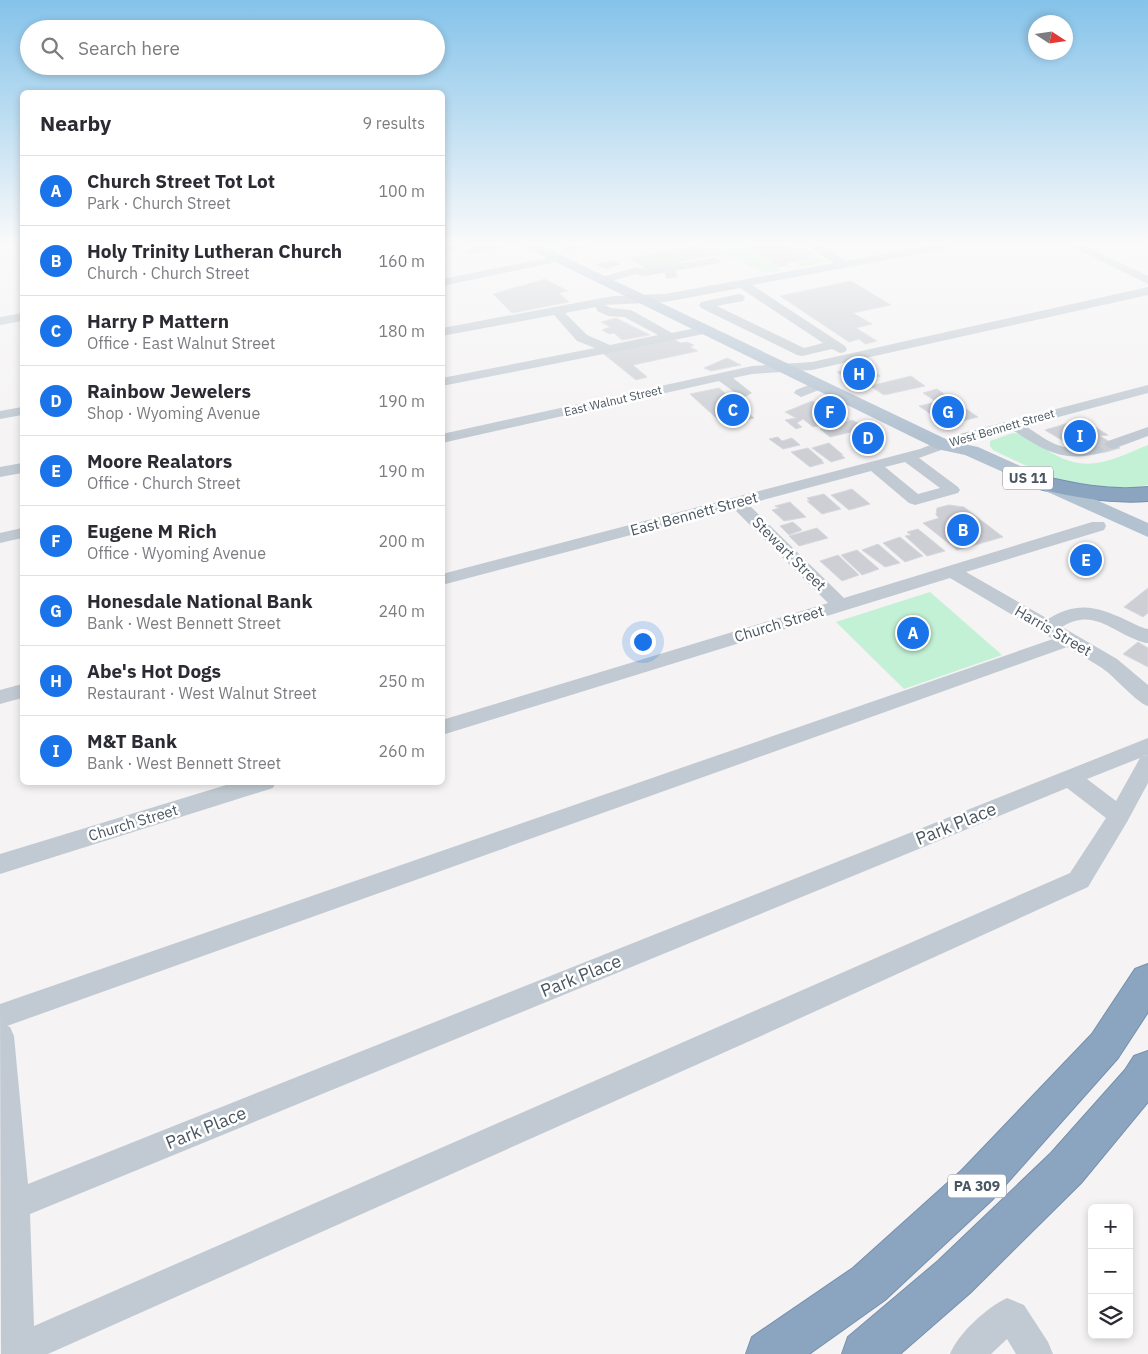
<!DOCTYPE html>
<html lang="en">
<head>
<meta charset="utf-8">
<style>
	:root { --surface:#fff; --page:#f7f7f7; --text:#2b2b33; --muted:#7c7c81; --line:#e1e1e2; --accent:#1a73e8 }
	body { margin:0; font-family:"IBM Plex Sans",sans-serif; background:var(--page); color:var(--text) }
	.controls { position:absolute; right:15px; bottom:15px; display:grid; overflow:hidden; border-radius:8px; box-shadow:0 2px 8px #0003 }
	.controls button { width:45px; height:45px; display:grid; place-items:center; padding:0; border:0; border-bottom:1px solid var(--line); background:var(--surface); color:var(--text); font:25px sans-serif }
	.compass { position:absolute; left:1028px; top:15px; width:45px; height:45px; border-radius:50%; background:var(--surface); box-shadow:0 2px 8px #0003; rotate:102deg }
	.you { position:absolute; left:642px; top:641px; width:18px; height:18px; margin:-12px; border:4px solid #fff; border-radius:50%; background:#1a73e8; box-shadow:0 0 0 8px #1a73e833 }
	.badge { display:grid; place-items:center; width:32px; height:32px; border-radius:50%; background:var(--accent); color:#fff; font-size:16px; font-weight:700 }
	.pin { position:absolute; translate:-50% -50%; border:2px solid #fff; box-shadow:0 1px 5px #0006 }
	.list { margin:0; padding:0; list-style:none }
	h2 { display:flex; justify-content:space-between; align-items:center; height:65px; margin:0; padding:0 20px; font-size:21px }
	h2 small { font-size:16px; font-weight:400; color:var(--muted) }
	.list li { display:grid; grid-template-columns:32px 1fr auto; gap:15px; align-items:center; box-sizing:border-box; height:70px; padding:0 20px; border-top:1px solid var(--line) }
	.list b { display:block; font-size:19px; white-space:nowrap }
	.list p { margin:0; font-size:16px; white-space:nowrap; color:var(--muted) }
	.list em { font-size:16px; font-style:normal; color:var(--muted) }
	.icon { flex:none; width:28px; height:28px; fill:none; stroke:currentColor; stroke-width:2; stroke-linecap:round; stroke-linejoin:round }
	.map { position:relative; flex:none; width:1148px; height:1354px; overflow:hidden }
	.search { position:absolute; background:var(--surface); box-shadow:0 2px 8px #0003; left:20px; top:20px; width:425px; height:55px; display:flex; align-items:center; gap:12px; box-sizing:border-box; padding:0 18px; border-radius:28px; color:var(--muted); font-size:19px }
	.panel { position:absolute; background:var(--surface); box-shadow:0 2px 8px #0003; left:20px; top:90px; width:425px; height:695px; border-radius:8px }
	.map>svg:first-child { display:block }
	.green { fill:#c3f1d5 }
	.building { fill:#cdcfd5; stroke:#d7d9de }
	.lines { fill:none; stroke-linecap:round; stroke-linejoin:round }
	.minor-tunnel { stroke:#caccce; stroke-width:12; stroke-dasharray:12 6; stroke-linecap:butt }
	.highway-casing { stroke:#7690ad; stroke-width:2 }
	.minor { fill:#c1cad2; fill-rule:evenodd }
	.major { fill:#b3c2d1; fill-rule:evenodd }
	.highway { fill:#8ba5c1; fill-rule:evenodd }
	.labels { text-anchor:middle; stroke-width:5; stroke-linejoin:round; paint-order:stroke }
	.far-street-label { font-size:12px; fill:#4a5661; stroke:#fff }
	.shield { fill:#fff; stroke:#808990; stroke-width:1 }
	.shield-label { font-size:14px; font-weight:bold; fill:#4a5661 }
	.street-label { font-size:15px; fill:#4a5661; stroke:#fff }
	.near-street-label { font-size:18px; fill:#4a5661; stroke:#fff }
</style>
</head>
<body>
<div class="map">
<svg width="1148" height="1354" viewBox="0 0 1148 1354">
	<rect width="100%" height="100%" fill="#f5f3f3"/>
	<!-- green -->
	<g class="green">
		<path d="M702 246H748L782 270 765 273Z"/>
		<path d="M794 246H802L827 262 802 267 795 262 810 259 792 249 795 248Z"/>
		<path d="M1013 433C1026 434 1036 443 1047 450 1086 475 1109 461 1148 445V485C1094 500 1041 473 993 450L990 446V441Z"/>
		<path d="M930 592 1002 655 904 689 836 622Z"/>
	</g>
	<!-- building -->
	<g class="building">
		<path d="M476 246H502L504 247 471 254 464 250Z"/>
		<path d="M560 246H589L569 251Z"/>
		<path d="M696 246 720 254 679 262 682 264 647 270 631 258Z"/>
		<path d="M748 246H789L810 259 790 262 785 263 788 265 779 267Z"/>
		<path d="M613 261 620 264 606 269 595 264Z"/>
		<path d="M545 279 568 291 559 293 569 302 512 313 493 294Z"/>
		<path d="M851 281 891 305 853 313 872 324 856 328 877 341 865 344 859 339 849 342 780 296Z"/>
		<path d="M616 318 650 335 622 340 614 333 609 334 602 330 610 327 601 322Z"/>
		<path d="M673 339 681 343 687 342 694 345 690 347 698 351 633 365 647 377 636 380 600 351Z"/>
		<path d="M727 358 741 365 711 371 704 368Z"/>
		<path d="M864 365 880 376 853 383 837 372Z"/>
		<path d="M911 376 925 386 884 395 870 386Z"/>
		<path d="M719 388 754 418 724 425 690 394Z"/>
		<path d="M937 389 978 417 955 423 941 421 919 406 937 402 923 393Z"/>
		<path d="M812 401 849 419 813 427 803 419 797 423 802 427 796 429 785 420 796 418 785 412Z"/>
		<path d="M1082 419 1108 435 1100 436 1120 448 1102 453 1082 441 1070 445 1045 430Z"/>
		<path d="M852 420 867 428 830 437 820 429Z"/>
		<path d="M867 429 884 443 869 447 851 433Z"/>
		<path d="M778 437 782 441 792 438 800 445 783 449 769 439Z"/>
		<path d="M829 443 843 455H841L845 458 831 462 812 448Z"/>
		<path d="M808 448 823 461H821L824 463 810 467 791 452Z"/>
		<path d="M852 489 870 504 849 510 831 495Z"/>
		<path d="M824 494 841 509 822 514 807 501H810L807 498Z"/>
		<path d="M790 502 806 517 784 521 772 510 779 508 775 506Z"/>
		<path d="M949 505 964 507 1003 537 957 550 923 523 939 518 936 515 937 508Z"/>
		<path d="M793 522 802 530 789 535 780 526Z"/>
		<path d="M817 528 828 538 799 546 789 536Z"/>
		<path d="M918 529 945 551 927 556 905 536 911 535 907 532Z"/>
		<path d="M900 537 923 556 905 562 883 543Z"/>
		<path d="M878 544 900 563 885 567 862 550Z"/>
		<path d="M857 550 879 569 862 575 841 555Z"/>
		<path d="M838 555 859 575 842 581 820 561Z"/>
		<path d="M1148 588V613L1143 617 1124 607Z"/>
		<path d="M1138 642 1148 648V667L1123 654Z"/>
	</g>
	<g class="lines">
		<!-- minor-tunnel -->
		<path class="minor-tunnel" d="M665 273 676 271"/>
		<!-- highway casing -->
		<g class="highway-casing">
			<g id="highway">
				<path d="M1035 474C1073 484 1109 491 1148 487V501C1106 504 1067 496 1027 486L1024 481 1027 476Z"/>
				<path d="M1148 964V1012L1118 1058 992 1200 885 1300 809 1354H746L752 1337 853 1268 962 1170 1092 1034 1135 969Z"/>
				<path d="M1148 1051V1102L1081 1183 970 1293 900 1354H842L848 1337 938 1261 1051 1153 1125 1070 1134 1056Z"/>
			</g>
		</g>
		<!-- minor -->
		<g class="minor">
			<path d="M460 246 459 248 442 253V247Z"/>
			<path d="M808 246H822L846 261 926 246H951L946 249 752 285 845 346 847 349 845 352 840 353 832 349 802 356 797 355 701 308 699 305 701 302 739 294 743 295 745 298 743 301 717 306 804 348 823 343 740 288 665 302 605 305 611 308 631 310 672 333 704 326 709 327 710 330 709 333 442 386V378L595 348 577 341 554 315 442 336V328L613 296 665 294 834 263ZM596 307 597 311 608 316 624 317 658 335 610 345 587 335 565 313Z"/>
			<path d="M1070 246H1085L1148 276V284Z"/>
			<path d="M557 256 563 259 561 261 442 286V279Z"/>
			<path d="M715 258 719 259 721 261 719 263 645 276 636 274 602 284 596 280 598 278 637 267 646 269Z"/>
			<path d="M1148 287V295L812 370 752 374 733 378 752 393 745 397 740 396 719 381 442 443V434L752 366 812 362Z"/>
			<path d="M22 313V321L0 325V317Z"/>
			<path d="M819 381 824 382 826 385 824 388 801 397 794 393 796 390Z"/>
			<path d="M1148 385V393L1025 426C1040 435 1055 448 1073 448 1083 448 1092 444 1101 447L1104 450 1101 453C1062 463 1043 450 1011 429L966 441 919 458 958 487 960 490 958 493 915 505 909 503 871 471 748 504 844 598 1092 522H1104L1106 526 1104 530 966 572 1048 619C1077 601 1097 606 1126 620 1133 623 1141 628 1148 629V643H1146C1114 635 1095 606 1062 627L1117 659 1148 685V706C1137 703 1115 677 1102 668 1091 661 1079 654 1067 647L7 1026 10 1027 14 1036 28 1184 1148 738V755L1143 756 1148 755V783L1127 822 1088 887 761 1036 48 1354H1L0 1004 1053 639 950 578 442 735V720L828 603 733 508 442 585V574L920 449 956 435ZM905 462 940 488 918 494 885 467ZM1140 758 1116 801 1087 779ZM1067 788 1106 818 1070 873 34 1326 30 1214Z"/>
			<path d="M22 407V415L0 419V411Z"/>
			<path d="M1148 427V436L1113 449 1108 447 1105 444 1108 441Z"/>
			<path d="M22 463V473L0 477V467Z"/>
			<path d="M22 528V538L0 543V533Z"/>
			<path d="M22 684V698L0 704V690Z"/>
			<path d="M236 782H276L273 788 0 874V854Z"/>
			<path d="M1007 1298 1024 1305 1048 1342 1053 1354H1016L1007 1339 991 1354H950C958 1334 987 1307 1007 1298Z"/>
		</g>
		<!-- major -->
		<path class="major" d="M523 246H542L950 441 978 447 1148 523V537L965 455 937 449Z"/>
		<!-- highway -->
		<use href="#highway" class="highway"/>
	</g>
	<!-- sky -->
	<linearGradient id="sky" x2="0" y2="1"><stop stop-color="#85c3ea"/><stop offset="0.56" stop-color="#fafafa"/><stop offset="1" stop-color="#fafafa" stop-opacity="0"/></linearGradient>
	<rect width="1148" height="436" fill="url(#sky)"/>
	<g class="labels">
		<!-- far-street labels -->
		<g class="far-street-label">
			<text transform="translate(613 401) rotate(-13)" y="4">East Walnut Street</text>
			<text transform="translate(1002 428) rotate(-16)" y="4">West Bennett Street</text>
		</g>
		<!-- shield labels -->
		<g class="shield">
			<rect x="1003" y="466.5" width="50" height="23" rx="4"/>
			<rect x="948" y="1174.5" width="58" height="23" rx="4"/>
		</g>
		<g class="shield-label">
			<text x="1028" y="483">US 11</text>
			<text x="977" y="1191">PA 309</text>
		</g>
		<!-- street labels -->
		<g class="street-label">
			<text transform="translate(694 514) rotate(-15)" y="5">East Bennett Street</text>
			<text transform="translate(789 554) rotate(45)" y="5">Stewart Street</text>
			<text transform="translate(779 624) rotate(-17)" y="5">Church Street</text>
			<text transform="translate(1053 631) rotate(30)" y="5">Harris Street</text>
			<text transform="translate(133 823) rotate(-17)" y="5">Church Street</text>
		</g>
		<!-- near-street labels -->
		<g class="near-street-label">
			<text transform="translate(956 824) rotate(-22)" y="6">Park Place</text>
			<text transform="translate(581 976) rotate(-22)" y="6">Park Place</text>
			<text transform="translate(206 1128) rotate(-22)" y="6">Park Place</text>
		</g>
	</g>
</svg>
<div class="controls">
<button>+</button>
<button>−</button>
<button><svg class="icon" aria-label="layers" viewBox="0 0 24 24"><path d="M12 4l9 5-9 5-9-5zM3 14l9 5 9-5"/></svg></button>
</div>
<svg class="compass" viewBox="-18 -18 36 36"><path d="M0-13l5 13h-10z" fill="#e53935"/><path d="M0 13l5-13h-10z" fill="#7c7c81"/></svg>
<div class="you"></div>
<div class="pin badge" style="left:913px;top:633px">A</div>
<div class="pin badge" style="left:963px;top:530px">B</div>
<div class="pin badge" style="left:733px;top:410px">C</div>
<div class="pin badge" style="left:868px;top:438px">D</div>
<div class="pin badge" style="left:1086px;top:560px">E</div>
<div class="pin badge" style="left:830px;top:412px">F</div>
<div class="pin badge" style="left:948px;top:412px">G</div>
<div class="pin badge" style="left:859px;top:374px">H</div>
<div class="pin badge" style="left:1080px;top:436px">I</div>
<div class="search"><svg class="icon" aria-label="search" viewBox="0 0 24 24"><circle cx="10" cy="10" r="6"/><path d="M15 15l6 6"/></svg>Search here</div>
<section class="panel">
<h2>Nearby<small>9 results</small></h2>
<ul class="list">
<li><span class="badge">A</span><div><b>Church Street Tot Lot</b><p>Park · Church Street</p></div><em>100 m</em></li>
<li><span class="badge">B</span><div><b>Holy Trinity Lutheran Church</b><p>Church · Church Street</p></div><em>160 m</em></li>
<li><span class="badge">C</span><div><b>Harry P Mattern</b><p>Office · East Walnut Street</p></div><em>180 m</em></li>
<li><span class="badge">D</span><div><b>Rainbow Jewelers</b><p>Shop · Wyoming Avenue</p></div><em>190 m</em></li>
<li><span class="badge">E</span><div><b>Moore Realators</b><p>Office · Church Street</p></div><em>190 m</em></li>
<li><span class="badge">F</span><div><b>Eugene M Rich</b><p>Office · Wyoming Avenue</p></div><em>200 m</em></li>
<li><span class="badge">G</span><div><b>Honesdale National Bank</b><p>Bank · West Bennett Street</p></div><em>240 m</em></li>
<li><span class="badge">H</span><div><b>Abe's Hot Dogs</b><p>Restaurant · West Walnut Street</p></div><em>250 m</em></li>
<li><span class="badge">I</span><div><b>M&amp;T Bank</b><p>Bank · West Bennett Street</p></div><em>260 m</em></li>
</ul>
</section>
</div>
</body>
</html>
